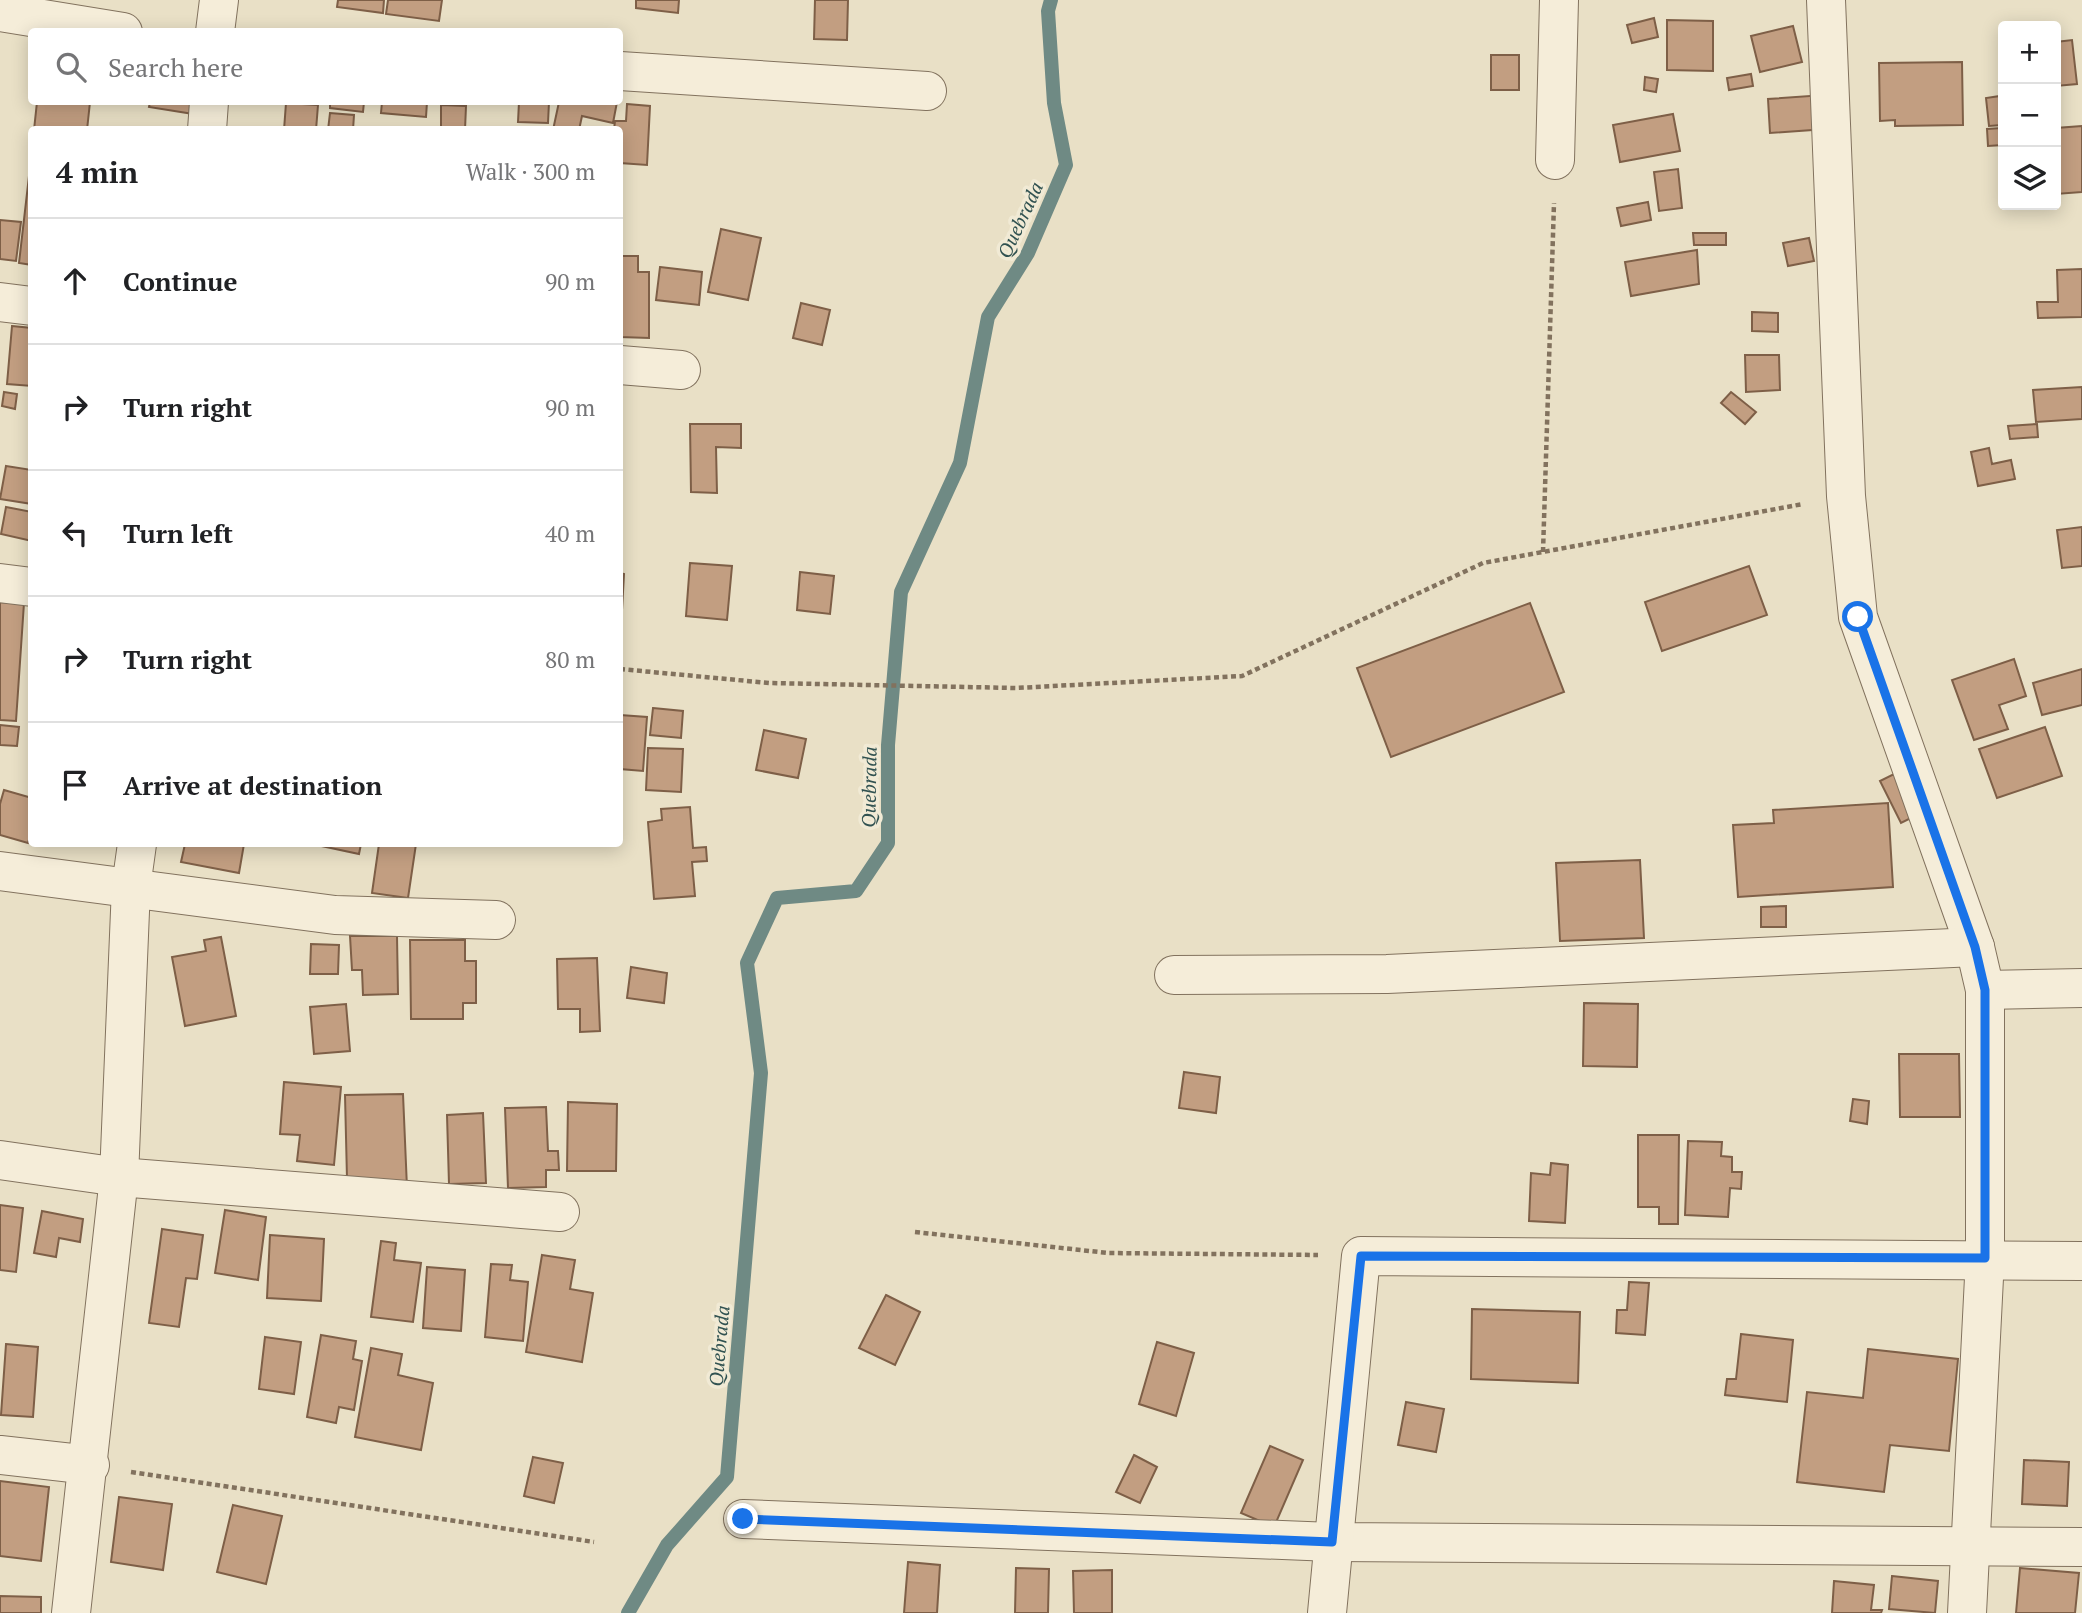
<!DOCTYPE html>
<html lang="en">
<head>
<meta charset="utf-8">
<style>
	:root { --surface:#fff; --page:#f2f2f2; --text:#202124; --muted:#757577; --line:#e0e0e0 }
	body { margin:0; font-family:"PT Serif",serif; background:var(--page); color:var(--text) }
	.controls { position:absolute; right:21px; top:21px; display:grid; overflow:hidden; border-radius:7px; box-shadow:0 4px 18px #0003 }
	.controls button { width:63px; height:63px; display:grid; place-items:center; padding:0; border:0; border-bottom:2px solid var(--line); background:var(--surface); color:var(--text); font:35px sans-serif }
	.stop { position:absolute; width:21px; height:21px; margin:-16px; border:5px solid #1a73e8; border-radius:50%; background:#fff }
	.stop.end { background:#1a73e8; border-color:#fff; box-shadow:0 2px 7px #0008 }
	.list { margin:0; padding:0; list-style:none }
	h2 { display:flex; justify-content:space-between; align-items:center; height:91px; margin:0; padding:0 28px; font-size:30px }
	h2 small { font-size:23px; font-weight:400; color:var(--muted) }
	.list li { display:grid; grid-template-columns:46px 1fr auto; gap:21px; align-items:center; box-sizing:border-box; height:126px; padding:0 28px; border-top:2px solid var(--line) }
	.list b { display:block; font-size:26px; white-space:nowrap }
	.list em { font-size:23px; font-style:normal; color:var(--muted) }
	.icon { flex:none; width:38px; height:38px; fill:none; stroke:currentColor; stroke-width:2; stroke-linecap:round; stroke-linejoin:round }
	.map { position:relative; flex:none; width:2082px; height:1613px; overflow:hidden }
	.search { position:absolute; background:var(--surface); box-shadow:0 4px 18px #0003; left:28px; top:28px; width:595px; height:77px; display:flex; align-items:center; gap:18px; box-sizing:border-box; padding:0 24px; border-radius:7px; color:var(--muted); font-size:26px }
	.panel { position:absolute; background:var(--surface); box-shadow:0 4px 18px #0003; left:28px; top:126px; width:595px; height:721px; border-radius:7px }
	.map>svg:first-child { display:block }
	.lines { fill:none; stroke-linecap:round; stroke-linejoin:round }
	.stream { stroke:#6f8a84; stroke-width:14 }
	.building { fill:#c29e81; stroke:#7e5f47; stroke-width:2 }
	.street-casing { stroke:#82725e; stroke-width:40 }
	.path { stroke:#82725e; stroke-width:4.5; stroke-dasharray:5 3.5; stroke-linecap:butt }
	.street { stroke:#f5edd9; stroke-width:38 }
	.route { stroke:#1a73e8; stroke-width:9 }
	.labels { text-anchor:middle; stroke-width:7; stroke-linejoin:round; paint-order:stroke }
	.water-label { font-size:19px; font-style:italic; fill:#315251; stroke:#f1ead5 }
</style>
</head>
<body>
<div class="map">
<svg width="2082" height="1613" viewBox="0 0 2082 1613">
	<rect width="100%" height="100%" fill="#e9e0c6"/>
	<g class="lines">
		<!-- stream -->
		<path class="stream" d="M628 1613 667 1545 727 1477 761 1073 747 963 777 898 856 891 888 843V745L901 592 960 463 988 317 1028 253 1066 165 1054 103 1048 11 1051 0"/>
	</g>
	<!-- building -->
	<g class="building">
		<path d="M338 0H384L383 13 337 7Z"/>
		<path d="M388 0H442L439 21 386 14Z"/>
		<path d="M636 0H679L678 13 636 8Z"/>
		<path d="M815 0H848L847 40 814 39Z"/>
		<path d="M1654 18 1658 37 1632 43 1627 25Z"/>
		<path d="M1667 20 1713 21V71L1667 70Z"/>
		<path d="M1793 26 1802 62 1760 72 1751 36Z"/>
		<path d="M2072 40 2077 84 2056 86V42Z"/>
		<rect x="1491" y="55" width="28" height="35"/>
		<path d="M1962 62 1963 125 1895 126V120L1880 121 1879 63Z"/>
		<path d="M1751 74 1753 86 1729 90 1727 78Z"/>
		<path d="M1645 77 1658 79 1656 92 1644 90Z"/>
		<path d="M1824 95 1826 129 1770 133 1768 99Z"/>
		<path d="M2000 96 2002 125 1989 126 1986 98Z"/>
		<path d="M37 102H90L87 130H34Z"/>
		<path d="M150 102H208L206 116 149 107Z"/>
		<path d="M330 102H364L363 112 330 108Z"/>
		<path d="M382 102H427L426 117 381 113Z"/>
		<path d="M514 102H549L548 123 518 122 519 102Z"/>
		<path d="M559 102H617L613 123 582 116 579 130H553Z"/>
		<path d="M286 103 318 105 316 130H284Z"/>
		<path d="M627 104 650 106 647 165 620 163V130H614L615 121H626Z"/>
		<path d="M441 105 466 106 465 130H441Z"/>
		<path d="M330 113 354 115 353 130H328Z"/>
		<path d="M1673 114 1680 151 1620 162 1613 125Z"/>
		<path d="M2082 126V192L2056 194V128Z"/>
		<path d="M2001 128 2003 145 1988 146 1987 129Z"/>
		<path d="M1678 169 1682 208 1659 211 1654 172Z"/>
		<path d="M29 176H32V265L19 263Z"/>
		<path d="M1648 202 1651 220 1621 226 1617 208Z"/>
		<path d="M0 220 21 222 16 261 0 259Z"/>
		<path d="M721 229 761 238 748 300 708 292Z"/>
		<path d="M1693 233H1726V245H1694Z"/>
		<path d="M1809 238 1814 261 1788 266 1783 243Z"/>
		<path d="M1697 250 1699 284 1631 296 1625 262Z"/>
		<path d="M620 256H638V272H649V338L620 337Z"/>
		<path d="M660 267 702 272 699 305 656 300Z"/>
		<path d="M2082 269V317L2038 318 2037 302H2058L2057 270Z"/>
		<path d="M801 303 830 310 822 345 793 338Z"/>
		<path d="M1752 312 1778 313V332L1752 331Z"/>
		<path d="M12 326 32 328V386L7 384Z"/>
		<path d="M1745 355H1779L1780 390 1746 392Z"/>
		<path d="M2082 387V419L2036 422 2033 390Z"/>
		<path d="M4 392 17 394 15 409 2 406Z"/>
		<path d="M1731 392 1756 412 1745 424 1721 403Z"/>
		<path d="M690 424H741V448L716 447 717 493 691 492Z"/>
		<path d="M2037 424 2038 437 2010 439 2008 426Z"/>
		<path d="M1989 448 1992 464 2011 460 2015 479 1978 486 1971 452Z"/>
		<path d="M6 466 32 470V504L0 499Z"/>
		<path d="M6 507 32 512V541L1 534Z"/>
		<path d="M2082 527V566L2062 568 2057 530Z"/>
		<path d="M690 563 732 566 727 620 686 616Z"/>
		<path d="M1749 566 1767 615 1662 651 1645 602Z"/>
		<path d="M800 572 834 576 830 614 797 610Z"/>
		<path d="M620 573 624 574 620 646Z"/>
		<path d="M0 602 24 603 16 721 0 720Z"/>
		<path d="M1530 603 1564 692 1391 757 1357 668Z"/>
		<path d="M2014 659 2026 696 1999 705 2008 729 1974 740 1952 680Z"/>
		<path d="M2082 669V705L2042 715 2033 683Z"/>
		<path d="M653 708 683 711 681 738 650 735Z"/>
		<path d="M620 715 647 717 643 771 620 769Z"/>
		<path d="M0 725 19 727 17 746 0 745Z"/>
		<path d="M2045 727 2062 776 1997 798 1979 749Z"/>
		<path d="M764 730 806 739 798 778 756 770Z"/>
		<path d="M648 748 683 749 681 792 646 790Z"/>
		<path d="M1894 774 1915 816 1901 823 1880 781Z"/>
		<path d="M4 790 32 798V829L28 843 0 835V804Z"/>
		<path d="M1888 803 1893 887 1738 897 1733 825 1774 823 1773 810Z"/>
		<path d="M690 807 693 848 706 847 707 861 692 862 695 896 654 899 648 822 662 820 661 809Z"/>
		<path d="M185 844H244L239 873 181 862Z"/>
		<path d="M312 844H361L359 854Z"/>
		<path d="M379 844H416L408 898 372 893Z"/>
		<path d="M1640 860 1644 938 1560 941 1556 863Z"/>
		<path d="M1786 906V927H1761V907Z"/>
		<path d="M350 936H397L398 994 363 995 362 970H352Z"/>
		<path d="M221 937 236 1016 185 1026 172 957 206 951 204 940Z"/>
		<path d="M410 940H465V961H476V1003H463V1019H411Z"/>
		<path d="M311 944 339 945 338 974H310Z"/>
		<path d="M597 958 600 1031 580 1032V1009H558L557 959Z"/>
		<path d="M631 967 667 973 664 1003 627 998Z"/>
		<path d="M1584 1003 1638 1004 1637 1067 1583 1066Z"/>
		<path d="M346 1004 350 1051 314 1054 310 1007Z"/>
		<path d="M1899 1054H1959L1960 1117H1900Z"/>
		<path d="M1184 1072 1220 1077 1216 1113 1179 1108Z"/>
		<path d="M284 1082 341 1087 334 1165 297 1161 300 1135 280 1134Z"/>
		<path d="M403 1094 407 1188 347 1179 345 1095Z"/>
		<path d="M1853 1099 1869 1101 1867 1124 1850 1121Z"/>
		<path d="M568 1102 617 1104 616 1171H567Z"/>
		<path d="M546 1107 548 1151H558L559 1170H546V1187L508 1188 505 1108Z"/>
		<path d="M483 1113 486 1183 449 1184 447 1115Z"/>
		<path d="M1638 1135H1679L1678 1224H1659V1207H1638Z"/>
		<path d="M1688 1141 1722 1142 1721 1156 1732 1157V1172H1742L1741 1189 1730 1188 1728 1217 1685 1215Z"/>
		<path d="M1551 1163 1568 1165 1565 1223 1529 1221 1531 1173 1550 1175Z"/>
		<path d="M0 1205 23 1208 16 1272 0 1270Z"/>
		<path d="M225 1210 266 1217 258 1280 215 1273Z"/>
		<path d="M42 1211 83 1219 80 1242 59 1238 56 1257 34 1253Z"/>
		<path d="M162 1229 203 1235 197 1279 186 1278 179 1327 149 1323Z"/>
		<path d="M270 1235 324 1239 321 1301 267 1298Z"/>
		<path d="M381 1241 396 1243 394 1260 421 1263 413 1322 371 1317Z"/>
		<path d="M542 1255 575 1260 570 1289 593 1293 582 1362 526 1352Z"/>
		<path d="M491 1264 512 1265 510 1280 528 1282 523 1341 485 1337Z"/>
		<path d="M427 1267 465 1270 461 1331 423 1328Z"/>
		<path d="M1629 1282 1649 1283 1645 1335 1616 1333 1617 1310H1627Z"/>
		<path d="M886 1295 920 1312 895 1365 859 1348Z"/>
		<path d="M1472 1309 1580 1312 1578 1383 1471 1379Z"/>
		<path d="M1741 1334 1793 1340 1787 1402 1725 1395 1727 1379H1736Z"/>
		<path d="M321 1335 356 1341 353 1359 362 1361 354 1410 339 1407 336 1423 307 1417Z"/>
		<path d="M265 1337 301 1342 294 1394 259 1389Z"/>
		<path d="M1157 1342 1194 1353 1176 1416 1139 1404Z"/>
		<path d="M6 1344 38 1347 33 1417 1 1415Z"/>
		<path d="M371 1348 402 1354 398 1375 433 1383 421 1450 355 1437Z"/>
		<path d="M1868 1349 1958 1359 1949 1451 1890 1445 1884 1492 1797 1482 1807 1392 1863 1398Z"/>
		<path d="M1406 1402 1444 1409 1436 1452 1398 1445Z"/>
		<path d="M1270 1446 1303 1460 1274 1527 1241 1513Z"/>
		<path d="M1134 1455 1157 1467 1140 1503 1116 1492Z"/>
		<path d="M533 1457 563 1463 554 1503 524 1496Z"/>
		<path d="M2024 1460 2069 1462 2067 1506 2022 1504Z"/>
		<path d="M0 1481 49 1487 41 1561 0 1556Z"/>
		<path d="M119 1497 172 1504 163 1570 111 1562Z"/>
		<path d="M233 1505 282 1516 266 1584 217 1572Z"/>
		<path d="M908 1562 940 1565 937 1613H904Z"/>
		<path d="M1016 1568 1049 1569 1048 1613H1015Z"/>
		<path d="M2020 1568 2079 1573 2075 1613H2016Z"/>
		<path d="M1112 1570V1613H1074L1073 1571Z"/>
		<path d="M1892 1576 1938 1581 1935 1613 1889 1609Z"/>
		<path d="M1834 1581 1874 1585 1871 1610H1882L1881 1613H1832Z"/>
		<path d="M0 1596 41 1597V1613H0Z"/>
	</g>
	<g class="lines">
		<!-- street casing -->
		<g class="street-casing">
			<g id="street">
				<path d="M1826 0 1846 496 1858 617 1975 947 1985 990V1258L1967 1613"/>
				<path d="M0 12 123 32"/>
				<path d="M215 32 219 0"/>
				<path d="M620 71 927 91"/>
				<path d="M207 130 209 102"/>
				<path d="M1555 160 1559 0"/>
				<path d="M0 302 32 306"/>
				<path d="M620 365 681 370"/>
				<path d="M0 583 32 587"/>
				<path d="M0 871 335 915 496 920"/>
				<path d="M1174 975 1387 974 1975 947"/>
				<path d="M1985 990 2082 988"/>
				<path d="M0 1160 119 1177 560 1212"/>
				<path d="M0 1455 90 1465"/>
				<path d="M743 1519 1332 1542 2082 1547"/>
				<path d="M71 1613 119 1177 131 887 137 844"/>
				<path d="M1327 1613 1361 1256 2082 1261"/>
			</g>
		</g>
		<!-- path -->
		<g class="path">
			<path d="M1543 552 1554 203"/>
			<path d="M620 669 769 683 1016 688 1242 676 1483 563 1803 504"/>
			<path d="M915 1232 1108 1253 1318 1255"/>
			<path d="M131 1472 594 1542"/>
		</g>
		<!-- street -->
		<use href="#street" class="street"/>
	</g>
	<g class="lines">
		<!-- route -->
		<path class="route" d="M743 1519 1332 1542 1361 1256 1985 1258V990L1975 947 1858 617"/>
	</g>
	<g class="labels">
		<!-- water labels -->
		<g class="water-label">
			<text transform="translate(1020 220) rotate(-65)" y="7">Quebrada</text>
			<text transform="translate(869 787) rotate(-89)" y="7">Quebrada</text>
			<text transform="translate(719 1346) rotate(-85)" y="7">Quebrada</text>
		</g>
	</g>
</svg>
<div class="controls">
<button>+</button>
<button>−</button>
<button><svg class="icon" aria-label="layers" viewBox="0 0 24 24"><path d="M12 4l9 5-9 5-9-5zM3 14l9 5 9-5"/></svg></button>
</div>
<div class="stop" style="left:1858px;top:617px"></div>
<div class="stop end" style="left:743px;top:1519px"></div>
<div class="search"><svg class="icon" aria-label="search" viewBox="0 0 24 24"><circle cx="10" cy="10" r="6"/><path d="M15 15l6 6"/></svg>Search here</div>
<section class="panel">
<h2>4 min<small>Walk · 300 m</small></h2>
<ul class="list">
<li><svg class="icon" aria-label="ahead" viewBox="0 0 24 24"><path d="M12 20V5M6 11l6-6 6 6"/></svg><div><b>Continue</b></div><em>90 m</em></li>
<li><svg class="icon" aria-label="right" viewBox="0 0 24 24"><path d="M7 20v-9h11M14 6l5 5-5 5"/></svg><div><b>Turn right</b></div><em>90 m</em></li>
<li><svg class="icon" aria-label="left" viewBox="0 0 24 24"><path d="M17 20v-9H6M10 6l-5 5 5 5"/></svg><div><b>Turn left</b></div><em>40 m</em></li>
<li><svg class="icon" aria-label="right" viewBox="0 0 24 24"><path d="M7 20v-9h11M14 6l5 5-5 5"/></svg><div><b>Turn right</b></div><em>80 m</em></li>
<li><svg class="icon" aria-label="arrive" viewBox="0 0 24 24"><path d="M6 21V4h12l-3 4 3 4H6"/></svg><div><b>Arrive at destination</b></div></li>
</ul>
</section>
</div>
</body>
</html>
